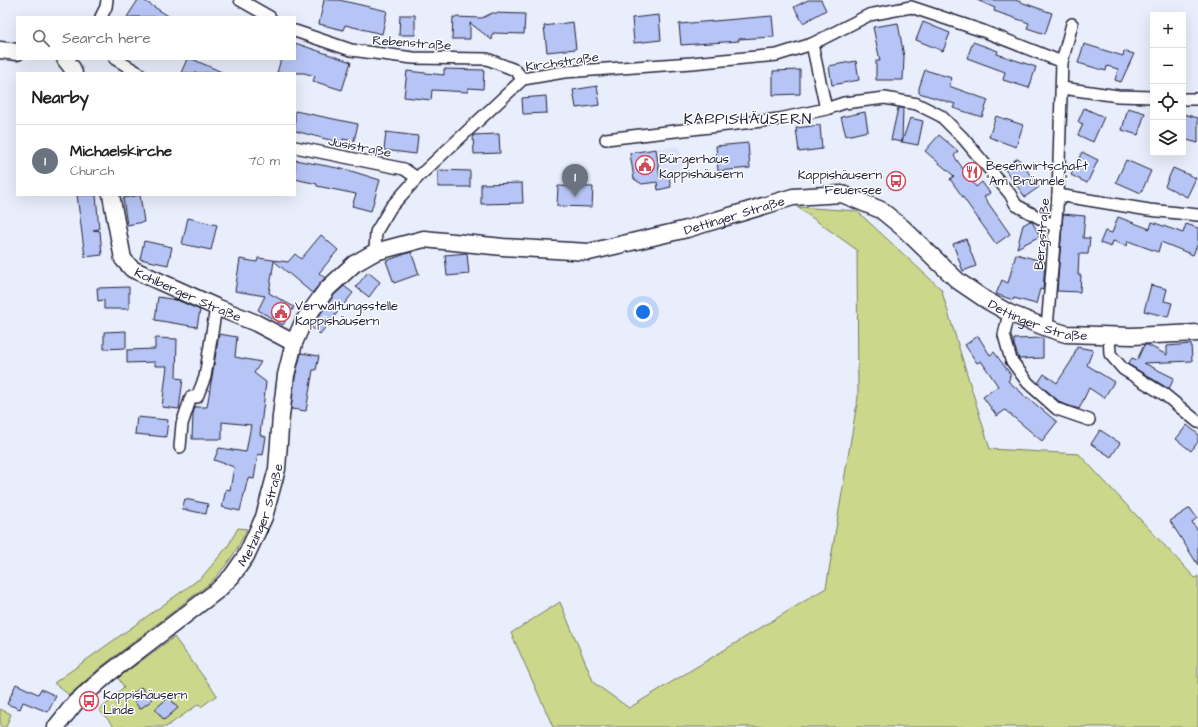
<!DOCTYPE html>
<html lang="en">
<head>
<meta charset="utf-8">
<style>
	:root { --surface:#fff; --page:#f6f6f6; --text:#222; --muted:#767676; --line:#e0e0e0; --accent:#0f766e }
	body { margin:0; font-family:"Architects Daughter",sans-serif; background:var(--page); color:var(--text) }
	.controls { position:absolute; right:12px; top:12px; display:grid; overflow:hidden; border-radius:0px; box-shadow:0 4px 16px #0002 }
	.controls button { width:36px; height:36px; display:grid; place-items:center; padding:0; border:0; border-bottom:1px solid var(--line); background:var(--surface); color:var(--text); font:20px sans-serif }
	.you { position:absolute; left:643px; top:312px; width:14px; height:14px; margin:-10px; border:3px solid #fff; border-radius:50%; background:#1a73e8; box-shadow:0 0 0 6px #1a73e833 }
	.badge { display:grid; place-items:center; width:26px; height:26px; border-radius:50%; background:var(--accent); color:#fff; font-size:13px; font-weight:700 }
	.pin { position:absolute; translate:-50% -33px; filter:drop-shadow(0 1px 2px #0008) }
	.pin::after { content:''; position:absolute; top:21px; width:14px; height:12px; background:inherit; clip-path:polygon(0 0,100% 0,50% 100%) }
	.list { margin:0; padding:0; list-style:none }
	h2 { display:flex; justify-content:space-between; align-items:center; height:52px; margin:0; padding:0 16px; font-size:17px }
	h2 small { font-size:13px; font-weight:400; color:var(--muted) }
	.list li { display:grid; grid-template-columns:26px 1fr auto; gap:12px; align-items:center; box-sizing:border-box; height:72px; padding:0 16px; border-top:1px solid var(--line) }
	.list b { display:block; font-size:15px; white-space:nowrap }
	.list p { margin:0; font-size:13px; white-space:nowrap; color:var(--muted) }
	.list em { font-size:13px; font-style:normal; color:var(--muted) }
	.icon { flex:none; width:22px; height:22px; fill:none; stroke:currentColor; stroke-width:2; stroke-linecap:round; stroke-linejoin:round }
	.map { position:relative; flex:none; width:1198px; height:727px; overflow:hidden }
	.search { position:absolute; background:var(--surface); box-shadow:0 4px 16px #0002; left:16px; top:16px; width:280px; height:44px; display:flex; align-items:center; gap:10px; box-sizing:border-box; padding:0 14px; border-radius:0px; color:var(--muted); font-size:15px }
	.panel { position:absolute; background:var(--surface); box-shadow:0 4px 16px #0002; left:16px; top:72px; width:280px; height:124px; border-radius:0px }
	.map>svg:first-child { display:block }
	.built { fill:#dae2fa }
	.green { fill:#cbd78b; stroke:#767c63 }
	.building { fill:#b6c5f5; stroke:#22223b }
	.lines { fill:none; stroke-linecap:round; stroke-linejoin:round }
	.street-casing { stroke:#22223b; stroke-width:14 }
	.secondary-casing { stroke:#22223b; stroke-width:19 }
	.street { stroke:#fff; stroke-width:11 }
	.secondary { stroke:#fff; stroke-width:16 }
	.labels { text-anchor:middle; stroke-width:3; stroke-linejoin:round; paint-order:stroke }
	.street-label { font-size:13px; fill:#22223b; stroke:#fff }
	.poi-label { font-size:13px; fill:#22223b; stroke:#fff; text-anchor:start }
	.quarter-label { font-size:15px; letter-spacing:1px; fill:#22223b; stroke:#fff }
</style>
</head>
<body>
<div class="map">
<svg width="1198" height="727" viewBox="0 0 1198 727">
	<rect width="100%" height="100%" fill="#e9eefc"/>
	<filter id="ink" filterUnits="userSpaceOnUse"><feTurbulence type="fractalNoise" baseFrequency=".025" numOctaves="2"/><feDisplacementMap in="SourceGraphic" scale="8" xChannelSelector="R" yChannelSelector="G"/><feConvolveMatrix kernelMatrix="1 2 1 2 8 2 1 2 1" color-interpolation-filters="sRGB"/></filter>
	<g filter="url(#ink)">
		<!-- built -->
		<path class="built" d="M679 146 683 175 660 178 656 149Z"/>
		<!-- green -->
		<g class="green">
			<path d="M797 207 857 211 941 289 990 449 1079 454 1195 578 1198 576V727H553L511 633 560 602 594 683 629 708 826 588 858 397 857 250Z"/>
			<path d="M238 528 247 529C236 552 228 565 210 583L101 667 69 695 54 683 202 577 228 546Z"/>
			<path d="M174 637 217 695 201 707 199 704 166 727H115L99 710 119 694 118 692 124 687 118 678Z"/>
			<path d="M0 709 11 714 6 727H0Z"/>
		</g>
		<!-- building -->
		<g class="building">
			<path d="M138 0H143L170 17H127Z"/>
			<path d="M324 0H339L387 11 382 34 345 25 343 30 319 24Z"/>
			<path d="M808 0H821L826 10 803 23 794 7Z"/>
			<path d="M977 0H1015L1052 13 1045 34 1027 28 1029 23 994 11 995 8Z"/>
			<path d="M492 13 525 14 524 34 493 33 492 40 470 23V39H452L453 17 482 18Z"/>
			<path d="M400 15H415V35H399Z"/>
			<path d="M659 15 661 40 634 43 632 18Z"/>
			<path d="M772 16 774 37 738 39 739 41 681 45 679 24Z"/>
			<path d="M573 22 576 49 547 52 544 26Z"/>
			<path d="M923 22 950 33 943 51 916 40Z"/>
			<path d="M898 23 904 57 903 80H876V61H880L873 27Z"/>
			<path d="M973 42 998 51 997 54 1036 67 1029 88 1003 80 1005 72 967 58Z"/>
			<path d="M295 43 351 62 342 90 313 81 315 76 304 73H277L281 59H295Z"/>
			<path d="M1084 44 1123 56 1124 51 1134 54 1121 82 1115 80 1118 69 1107 66 1106 71 1078 63Z"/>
			<path d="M187 59H192L224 73H181Z"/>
			<path d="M856 61 859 80 832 85 829 66Z"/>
			<path d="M444 69 484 70 483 89 468 88V92L432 90 431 100 404 97 407 71 444 75Z"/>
			<path d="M800 70V94L773 95V71Z"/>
			<path d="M925 70 952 78 949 86 988 100 982 117 953 108 955 104 919 93V88Z"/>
			<path d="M597 86 600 105 576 108 573 90Z"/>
			<path d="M546 96 547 113 523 114 522 98Z"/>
			<path d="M898 108H903L902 142 891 140Z"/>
			<path d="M1084 108 1104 117 1093 142 1078 135 1083 124 1078 122Z"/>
			<path d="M1128 108 1145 113 1138 135 1122 130Z"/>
			<path d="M295 111 358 124 354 141 343 139 342 143 295 131Z"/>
			<path d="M865 112 868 131 846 136 841 117Z"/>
			<path d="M1183 114 1198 118V143L1183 139Z"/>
			<path d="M996 116 1023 125 1016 147 989 137Z"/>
			<path d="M910 118 923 121 918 145 902 142Z"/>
			<path d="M820 125 822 149 799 152 796 128Z"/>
			<path d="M386 132 418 136 416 154 384 150Z"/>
			<path d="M499 134 500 153 474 154 473 135Z"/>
			<path d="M939 135 958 151 954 156 976 187 982 182 990 193 984 197 1010 234 996 244 950 179 954 176 925 151Z"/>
			<path d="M748 143 750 168 718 171 716 146Z"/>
			<path d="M656 149 660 178 669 177 671 187 658 190 657 182 642 184 634 179 630 153Z"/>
			<path d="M1082 152 1098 160 1087 183 1071 175Z"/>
			<path d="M1018 158 1039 187 1025 197 1004 168Z"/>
			<path d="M295 160 348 170 380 180 371 211 352 206 356 194 317 186V184L295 179Z"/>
			<path d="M1126 160 1151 171 1141 193 1116 182Z"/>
			<path d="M1173 168 1196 178 1187 197 1165 186Z"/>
			<path d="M438 170 470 171V187H438Z"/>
			<path d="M522 183 523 203 481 204V184Z"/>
			<path d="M558 186 593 187 592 207 557 206Z"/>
			<path d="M77 195H96L99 229 93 230 100 231 102 255 85 257Z"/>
			<path d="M140 195 144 222 127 225 123 198Z"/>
			<path d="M1063 214 1085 216 1083 238H1090L1088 254H1079L1078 275H1081L1080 292 1057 291Z"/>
			<path d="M1118 217 1150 229 1152 222 1183 233 1186 224 1198 228V243L1193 255 1161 242 1158 252 1128 241 1127 246 1113 241 1111 247 1100 243 1105 231 1112 233Z"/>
			<path d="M188 218 217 225 211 250 182 244Z"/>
			<path d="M1030 221 1032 222 1040 236 1017 248 1023 225Z"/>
			<path d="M321 235 338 250 319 273 325 278 312 293 274 261 269 293 294 307 283 325 258 310 265 296 235 291 240 259 257 262 258 258 288 262 295 254 301 259Z"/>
			<path d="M966 239 976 266 963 271 953 244Z"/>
			<path d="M144 241 172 247 168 265 140 259Z"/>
			<path d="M411 252 419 274 394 283 386 261Z"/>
			<path d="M467 253 469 274 447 276 445 255Z"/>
			<path d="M1016 254 1045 262 1043 290 1040 289 1036 304 1014 298 1013 300 996 294 1002 280 1008 283Z"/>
			<path d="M368 272 380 282 369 297 356 287Z"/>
			<path d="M1151 285 1167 289 1164 301 1172 303 1168 317 1144 311Z"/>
			<path d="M344 286 353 293 320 334 311 327 334 295Z"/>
			<path d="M129 287V309H104V300L98 301 97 288Z"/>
			<path d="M158 297 177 300 200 310 197 327 155 320Z"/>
			<path d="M126 331V348L104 349V332Z"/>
			<path d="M219 334 237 337 235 357 261 362 254 373 266 382 260 435 266 437 263 455 258 454 254 479 248 478 240 511 222 507 226 489 230 490 234 467 214 460 219 448 246 452 251 425 222 422V439H192L193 414 195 407H207Z"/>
			<path d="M978 336 990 355 994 352 1011 375 1009 376 1010 378 1008 381 1021 392 1027 399 1028 398 1057 422 1042 441 1005 410 997 416 983 397 998 386 981 361 977 363 965 345Z"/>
			<path d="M155 338 177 339 176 378 183 379 179 409 162 407 167 366H155V362L127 363V350L155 349Z"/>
			<path d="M1043 338V358L1019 359 1014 345V339Z"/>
			<path d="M1191 344 1192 361 1144 363 1174 378 1169 389 1128 364 1132 358 1137 360 1144 345H1148L1167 355V346Z"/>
			<path d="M1077 347 1093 350 1087 365 1114 382 1104 398 1089 388 1079 409 1061 403 1038 383 1044 374 1057 383 1072 360Z"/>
			<path d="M301 353 319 356 316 370H313L306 411 291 409 295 377Z"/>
			<path d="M137 417 168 420 166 437 135 434Z"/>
			<path d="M1187 425 1198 434V442L1191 451 1176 439Z"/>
			<path d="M1100 430 1120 443 1111 457 1091 444Z"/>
			<path d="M185 499 208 504 206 514 182 509Z"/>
			<path d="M1190 508 1197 518 1192 522 1198 531V565L1170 521Z"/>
			<path d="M16 684 38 694 41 689 56 696 48 712 23 702 20 709 7 704Z"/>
			<path d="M141 687 152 700 140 709 130 696Z"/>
			<path d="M169 697 178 708 164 720 155 709Z"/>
		</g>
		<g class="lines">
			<!-- street casing -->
			<g class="street-casing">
				<g id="street">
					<path d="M240 0 270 17"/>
					<path d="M101 17 106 7 107 0"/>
					<path d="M295 31 351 50 413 58 487 59 515 70 523 79"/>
					<path d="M812 44 826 109"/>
					<path d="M115 59 139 73"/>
					<path d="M1062 88 1118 96 1153 97"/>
					<path d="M1183 99H1198"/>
					<path d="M606 139 779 119 826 109 844 103 885 98 917 104 941 116 963 138 1010 194 1016 205 1056 227"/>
					<path d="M295 147 404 169 417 178"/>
					<path d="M1058 195 1149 210 1198 215"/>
					<path d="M375 252 376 232 391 207 417 178 523 79 564 72 692 63 777 55 812 44 869 15 911 7 983 31 1062 62"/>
					<path d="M1009 313 1004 335 1011 360 1028 383 1057 409 1089 420"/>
					<path d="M1047 328 1058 195 1062 62 1072 24"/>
					<path d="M1109 334 1110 354 1123 369 1165 395 1198 422"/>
					<path d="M180 447 182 424 191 397H197L205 377 216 307"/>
				</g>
			</g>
			<!-- secondary casing -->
			<g class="secondary-casing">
				<g id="secondary">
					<path d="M0 50 17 52"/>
					<path d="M65 59 72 68 74 73"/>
					<path id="s1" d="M111 195 123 259 132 269 216 307 256 323 294 343"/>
					<path id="s2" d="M56 727 75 703 108 674 218 590 232 576 246 556 264 517 277 469 281 416 286 375 294 343 303 322 327 289 354 264 375 252 424 239 503 247 589 252 687 229 793 197 842 194 881 210 903 228 958 281 986 300 1009 313 1047 328 1066 334 1132 336 1198 333"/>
				</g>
			</g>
			<!-- street -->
			<use href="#street" class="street"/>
			<!-- secondary -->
			<use href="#secondary" class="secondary"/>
		</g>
	</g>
	<!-- icons -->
	<defs>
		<g id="civic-ring" transform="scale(1)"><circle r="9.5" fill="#fff" stroke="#d1495b" stroke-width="1.5"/><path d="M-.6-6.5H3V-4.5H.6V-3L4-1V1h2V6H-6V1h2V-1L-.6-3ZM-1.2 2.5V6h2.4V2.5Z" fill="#d1495b"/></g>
		<g id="restaurant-ring" transform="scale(1)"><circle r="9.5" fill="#fff" stroke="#d1495b" stroke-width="1.5"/><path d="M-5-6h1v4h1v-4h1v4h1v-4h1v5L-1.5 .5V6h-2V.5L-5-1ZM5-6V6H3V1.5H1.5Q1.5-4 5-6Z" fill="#d1495b"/></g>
		<g id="bus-ring" transform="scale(1)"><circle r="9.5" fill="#fff" stroke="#d1495b" stroke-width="1.5"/><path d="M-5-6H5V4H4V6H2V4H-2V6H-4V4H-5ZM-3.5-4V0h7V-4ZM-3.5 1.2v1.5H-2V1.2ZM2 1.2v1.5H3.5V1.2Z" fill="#d1495b"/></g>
	</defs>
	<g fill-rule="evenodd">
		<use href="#civic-ring" x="645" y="165"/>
		<use href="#restaurant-ring" x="972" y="172"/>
		<use href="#bus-ring" x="896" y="181"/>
		<use href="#civic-ring" x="281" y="312"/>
		<use href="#bus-ring" x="89" y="701"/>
	</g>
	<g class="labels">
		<!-- street labels -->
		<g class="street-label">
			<text transform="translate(412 42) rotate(4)" y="5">Rebenstraße</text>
			<text transform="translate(562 61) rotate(-8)" y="5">Kirchstraße</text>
			<text transform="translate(360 146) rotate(11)" y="5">Jusistraße</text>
			<text dy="5" stroke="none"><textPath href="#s2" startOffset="968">Dettinger Straße</textPath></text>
			<text transform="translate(1041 234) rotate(-85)" y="5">Bergstraße</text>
			<text dy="5" stroke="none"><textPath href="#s1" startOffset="140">Kohlberger Straße</textPath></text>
			<text dy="5" stroke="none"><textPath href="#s2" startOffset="1316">Dettinger Straße</textPath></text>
			<text dy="5" stroke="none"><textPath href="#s2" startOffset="301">Metzinger Straße</textPath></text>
		</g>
		<!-- poi labels -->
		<g class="poi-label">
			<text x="659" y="163">Bürgerhaus<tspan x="659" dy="15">Kappishäusern</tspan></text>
			<text x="986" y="170">Besenwirtschaft<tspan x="986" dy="15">"Am Brünnele"</tspan></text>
			<text x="882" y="179" text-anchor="end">Kappishäusern<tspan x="882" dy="15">Feuersee</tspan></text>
			<text x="295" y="310">Verwaltungsstelle<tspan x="295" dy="15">Kappishäusern</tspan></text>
			<text x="103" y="699">Kappishäusern<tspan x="103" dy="15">Linde</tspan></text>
		</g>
		<!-- quarter labels -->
		<g class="quarter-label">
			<text x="748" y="124">KAPPISHÄUSERN</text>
		</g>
	</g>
</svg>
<div class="controls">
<button>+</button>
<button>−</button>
<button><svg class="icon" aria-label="locate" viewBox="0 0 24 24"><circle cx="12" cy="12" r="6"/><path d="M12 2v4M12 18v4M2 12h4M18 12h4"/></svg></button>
<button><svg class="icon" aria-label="layers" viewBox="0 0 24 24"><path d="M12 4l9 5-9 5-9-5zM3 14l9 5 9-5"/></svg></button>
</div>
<div class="you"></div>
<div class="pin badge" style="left:575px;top:197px;background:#6b7280">1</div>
<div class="search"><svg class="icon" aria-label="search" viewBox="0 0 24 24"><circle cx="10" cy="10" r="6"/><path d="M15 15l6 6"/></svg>Search here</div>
<section class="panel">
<h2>Nearby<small></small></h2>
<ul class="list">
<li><span class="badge" style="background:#6b7280">1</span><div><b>Michaelskirche</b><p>Church</p></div><em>70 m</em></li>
</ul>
</section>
</div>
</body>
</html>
